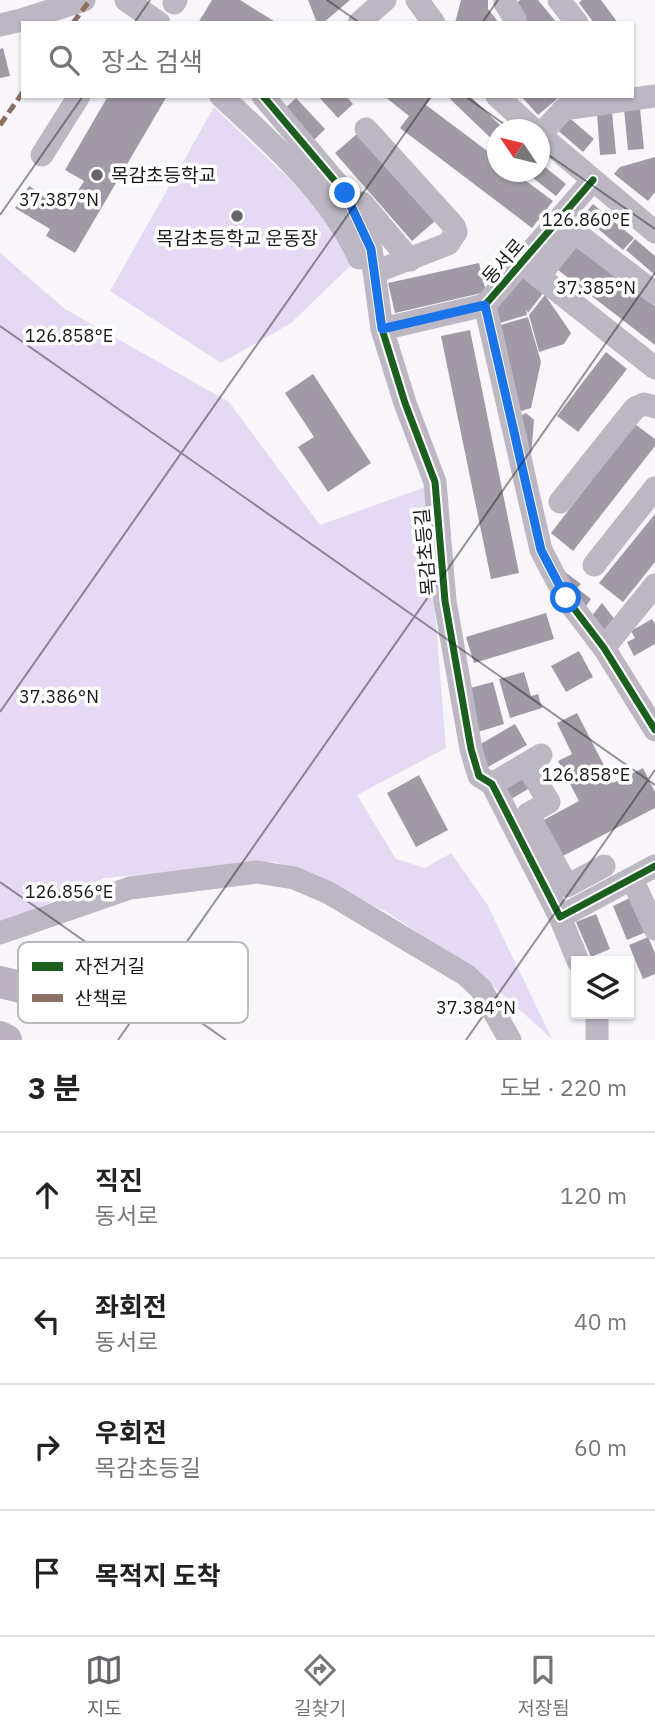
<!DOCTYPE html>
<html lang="ko">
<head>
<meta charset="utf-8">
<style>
	:root { --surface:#fff; --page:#f6f6f6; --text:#222; --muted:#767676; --line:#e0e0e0; --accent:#68656a }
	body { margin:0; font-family:"IBM Plex Sans","Noto Sans KR",sans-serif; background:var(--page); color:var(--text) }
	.controls { position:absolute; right:21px; bottom:21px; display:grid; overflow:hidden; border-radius:0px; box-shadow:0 2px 5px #0004 }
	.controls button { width:63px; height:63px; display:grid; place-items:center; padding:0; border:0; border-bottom:2px solid var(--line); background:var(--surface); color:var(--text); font:35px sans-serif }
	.compass { position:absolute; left:487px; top:119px; width:63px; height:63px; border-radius:50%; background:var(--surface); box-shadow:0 2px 5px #0004; rotate:305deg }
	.stop { position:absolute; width:21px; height:21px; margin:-16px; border:5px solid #1a73e8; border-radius:50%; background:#fff }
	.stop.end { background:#1a73e8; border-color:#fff; box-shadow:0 2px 7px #0008 }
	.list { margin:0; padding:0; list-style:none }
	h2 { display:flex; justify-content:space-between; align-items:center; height:91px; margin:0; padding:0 28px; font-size:30px }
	h2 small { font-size:23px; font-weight:400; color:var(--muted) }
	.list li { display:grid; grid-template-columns:46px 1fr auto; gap:21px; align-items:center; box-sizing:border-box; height:126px; padding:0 28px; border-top:2px solid var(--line) }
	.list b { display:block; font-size:26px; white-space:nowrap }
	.list p { margin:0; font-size:23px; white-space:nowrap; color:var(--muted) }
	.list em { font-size:23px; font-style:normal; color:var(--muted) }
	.icon { flex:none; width:38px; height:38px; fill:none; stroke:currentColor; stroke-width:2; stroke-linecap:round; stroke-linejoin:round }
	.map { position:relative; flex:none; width:655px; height:1040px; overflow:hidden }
	.search { position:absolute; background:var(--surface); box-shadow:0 2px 5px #0004; left:21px; right:21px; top:21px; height:77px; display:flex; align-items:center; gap:18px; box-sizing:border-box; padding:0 24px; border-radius:0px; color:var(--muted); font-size:26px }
	.sheet { height:595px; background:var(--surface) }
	nav { display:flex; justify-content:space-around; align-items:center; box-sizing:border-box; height:98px; border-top:2px solid var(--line); background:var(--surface); font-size:19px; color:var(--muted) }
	nav a { display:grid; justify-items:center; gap:4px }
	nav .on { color:var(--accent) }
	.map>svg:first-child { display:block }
	.green { fill:#e6d9f3 }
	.building { fill:#a19aa6 }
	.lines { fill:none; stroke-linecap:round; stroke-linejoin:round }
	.minor { stroke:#bdb7c4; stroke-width:23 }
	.highway { stroke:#bab2c0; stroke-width:32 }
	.quiet { stroke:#8d6e63; stroke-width:5; stroke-dasharray:10 5; stroke-linecap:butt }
	.cycleway-casing { stroke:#fff; stroke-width:11 }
	.cycleway { stroke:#1b5e20; stroke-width:7 }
	.route { stroke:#1a73e8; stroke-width:9 }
	.ticks { fill:none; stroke:#1a181c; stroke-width:2; stroke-opacity:0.45 }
	.poi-dot { fill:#68656a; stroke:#fff; stroke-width:2.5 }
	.labels { text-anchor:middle; stroke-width:7; stroke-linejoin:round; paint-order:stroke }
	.poi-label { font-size:19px; fill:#1a181c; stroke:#fff; text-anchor:start }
	.street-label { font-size:19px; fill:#1a181c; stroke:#fff }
	.key { fill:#fff; stroke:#bababb; stroke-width:2 }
	.key-label { font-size:19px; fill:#1a181c }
	.ticks-label { font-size:18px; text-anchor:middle; fill:#1a181c; stroke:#fff; stroke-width:7; stroke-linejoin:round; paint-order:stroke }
</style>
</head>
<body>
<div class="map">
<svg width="655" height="1040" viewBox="0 0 655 1040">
	<rect width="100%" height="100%" fill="#f8f5fb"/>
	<!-- green -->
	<g class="green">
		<path d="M214 107 305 194 338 239 350 266 291 323 221 363 110 291Z"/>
		<path d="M0 253 65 309 229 402 320 525 428 486 435 612 446 748 357 795 396 859 425 868 451 853 487 904 552 1039 472 967 385 911 276 862 104 878 0 925Z"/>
	</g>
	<!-- building -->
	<g class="building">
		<path d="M212 0H240L277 23H198Z"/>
		<path d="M308 0H350L323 23H317Z"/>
		<path d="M461 0H488V9L499 23H455Z"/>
		<path d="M520 0H538L557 23H523L513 6Z"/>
		<path d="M582 0H601L618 23H594L579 3Z"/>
		<path d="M3 48 10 76 0 78V49Z"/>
		<path d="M108 96H167L75 253 46 236 50 229 15 208 29 186 67 209 84 181 65 170Z"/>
		<path d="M318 96H346L353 104 338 118Z"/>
		<path d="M384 96H431L432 97 426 105 498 159V172H514L553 201 532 228 400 128 409 116Z"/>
		<path d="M453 96H470L505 130H498V145L450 99Z"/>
		<path d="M521 96H554L557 99 538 115Z"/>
		<path d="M296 98 325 129 314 140 284 109Z"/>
		<path d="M640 108 644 149 628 150 624 109Z"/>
		<path d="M612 112 616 154 600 155 597 114Z"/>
		<path d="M565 114 594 139 583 152 554 127Z"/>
		<path d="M358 133 435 221 412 241 335 153Z"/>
		<path d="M655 157V192L648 201 614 174 620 167Z"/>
		<path d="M540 163 566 184 556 196 529 175 532 172H540Z"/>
		<path d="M593 204 634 238 623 250 583 216Z"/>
		<path d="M635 239 655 256V275L626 250Z"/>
		<path d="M577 246 655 306V345L558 270Z"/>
		<path d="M479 263 486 292 395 313 388 283Z"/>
		<path d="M525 269 544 292 528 313 526 309 527 315 496 324 492 307Z"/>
		<path d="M545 295 571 333 564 344 539 352 529 315Z"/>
		<path d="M528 317 541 362 531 408 515 413 497 326Z"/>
		<path d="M470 330 519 573 491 579 441 336Z"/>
		<path d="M606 352 627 369 578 432 557 416Z"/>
		<path d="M313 374 371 463 328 492 298 447 314 437 285 393Z"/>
		<path d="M526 413 534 420 531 456 518 417Z"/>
		<path d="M635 424 655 439V446L573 551 551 533Z"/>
		<path d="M655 514V562L623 602 599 583Z"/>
		<path d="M565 572 581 584 577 588 591 599 586 606 560 579Z"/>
		<path d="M602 603 616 621 604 634 587 622Z"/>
		<path d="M546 613 554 639 474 663 466 637Z"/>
		<path d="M652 619 655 624V644L634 656 627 642 635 638 631 631Z"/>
		<path d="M579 651 593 677 566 692 551 666Z"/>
		<path d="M524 672 531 696 538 694 542 708 510 718 499 679Z"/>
		<path d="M493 682 504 724 478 732 466 689Z"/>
		<path d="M577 713 613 783 643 768 655 792V808L559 858 540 822 579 801 558 761 572 754 557 723Z"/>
		<path d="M515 724 527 745 488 767 477 746Z"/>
		<path d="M523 769 533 786 508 801 498 783Z"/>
		<path d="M419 775 448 830 416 847 387 793Z"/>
		<path d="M632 897 646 932 627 940 613 906Z"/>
		<path d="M596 914 610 949 591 957 576 922Z"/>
		<path d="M648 937 655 953V974L643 979 629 945Z"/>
	</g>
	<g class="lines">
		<!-- minor -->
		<g class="minor">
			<path d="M126 0 159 23"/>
			<path d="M417 0 434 23"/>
			<path d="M506 0 505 3 515 19 514 23"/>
			<path d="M559 0 577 23"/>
			<path d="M174 3 176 0"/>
			<path d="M359 23 385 0"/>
			<path d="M0 25 21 20 84 0"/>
			<path d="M221 96C271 142 331 195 359 258"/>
			<path d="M263 96 345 193 371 249 382 329 405 403 435 482 445 601 471 749 479 776 492 784 560 917 655 866"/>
			<path d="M497 96 534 130"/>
			<path d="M366 129 454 226 456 232 448 244 375 272"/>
			<path d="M540 135 655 232"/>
			<path d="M540 135 564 109 655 96"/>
			<path d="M42 155 79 96"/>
			<path d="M593 180 485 305 541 550 566 598 604 648 655 730"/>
			<path d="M362 203 410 260"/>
			<path d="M522 263 655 368"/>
			<path d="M539 277 569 237 574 234 581 237 655 293"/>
			<path d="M382 329 485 305"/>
			<path d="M560 502 635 408 644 404 655 407"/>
			<path d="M594 565 655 488"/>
			<path d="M604 648 655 585"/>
			<path d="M526 764 549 802 528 814 567 886 604 866"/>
			<path d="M492 784 541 755"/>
			<path d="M632 879 655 929"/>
			<path d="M560 917 578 961"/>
			<path d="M0 933 130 888 257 872 294 878 329 893 466 975 481 989 510 1040"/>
			<path d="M597 1040V1014"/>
		</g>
		<!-- highway -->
		<g class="highway">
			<path d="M0 982 50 994"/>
			<path d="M0 1037 6 1040"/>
		</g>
		<!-- quiet -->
		<g class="quiet">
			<path d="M73 23 90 0"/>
			<path d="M0 125 23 92"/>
		</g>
		<!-- cycleway casing -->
		<g class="cycleway-casing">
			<g id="cycleway">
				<path d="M263 96 345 193 371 249 382 329 405 403 435 482 445 601 471 749 479 776 492 784 560 917 655 866"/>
				<path d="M593 180 485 305 541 550 566 598 604 648 655 730"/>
			</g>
		</g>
		<!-- cycleway -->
		<use href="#cycleway" class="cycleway"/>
	</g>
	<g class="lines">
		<!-- route -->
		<path class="route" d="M345 193 371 249 382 329 485 305 541 550 566 598"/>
	</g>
	<!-- ticks -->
	<path class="ticks" d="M327 0 360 23M134 23 150 0M482 23 498 0M465 96 512 130M540 149 655 229M0 215 83 96M0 326 655 785M0 712 431 96M0 882 226 1040M118 1040 655 273M466 1040 655 770"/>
	<!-- markers -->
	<g class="poi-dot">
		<circle cx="97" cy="175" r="7"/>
		<circle cx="237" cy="216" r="7"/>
	</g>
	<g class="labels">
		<!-- poi labels -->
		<g class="poi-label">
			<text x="111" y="182">목감초등학교</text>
			<text x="237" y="245" text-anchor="middle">목감초등학교 운동장</text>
		</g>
		<!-- street labels -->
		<g class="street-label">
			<text transform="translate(503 261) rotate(-49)" y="7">동서로</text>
			<text transform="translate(425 552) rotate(-95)" y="7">목감초등길</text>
		</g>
	</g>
	<!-- legend -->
	<rect x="18" y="942" width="230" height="81" rx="10" class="key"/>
	<rect x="32" y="962" width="31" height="9" fill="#1b5e20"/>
	<rect x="32" y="994" width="31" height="8" fill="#8d6e63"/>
	<g class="key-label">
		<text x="75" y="973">자전거길</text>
		<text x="75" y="1005">산책로</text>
	</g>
	<g class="ticks-label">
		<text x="59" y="206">37.387°N</text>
		<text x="586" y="226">126.860°E</text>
		<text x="596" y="294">37.385°N</text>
		<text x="69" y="342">126.858°E</text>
		<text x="59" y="703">37.386°N</text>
		<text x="586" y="781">126.858°E</text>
		<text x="69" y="898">126.856°E</text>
		<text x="476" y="1014">37.384°N</text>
	</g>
</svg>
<div class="controls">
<button><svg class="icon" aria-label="layers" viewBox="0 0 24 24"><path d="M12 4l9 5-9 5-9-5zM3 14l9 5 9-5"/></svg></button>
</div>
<svg class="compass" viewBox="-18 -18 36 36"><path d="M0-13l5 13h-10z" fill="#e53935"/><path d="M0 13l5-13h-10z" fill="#767676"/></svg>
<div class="stop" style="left:566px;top:598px"></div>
<div class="stop end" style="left:345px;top:193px"></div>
<div class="search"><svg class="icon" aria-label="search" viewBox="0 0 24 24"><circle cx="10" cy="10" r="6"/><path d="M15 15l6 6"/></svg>장소 검색</div>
</div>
<section class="sheet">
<h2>3 분<small>도보 · 220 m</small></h2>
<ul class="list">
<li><svg class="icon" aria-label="ahead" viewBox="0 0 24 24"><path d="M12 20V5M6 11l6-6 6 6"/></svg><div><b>직진</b><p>동서로</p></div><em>120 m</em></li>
<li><svg class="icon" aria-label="left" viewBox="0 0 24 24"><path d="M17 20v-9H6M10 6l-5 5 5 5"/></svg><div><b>좌회전</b><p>동서로</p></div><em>40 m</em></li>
<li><svg class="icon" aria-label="right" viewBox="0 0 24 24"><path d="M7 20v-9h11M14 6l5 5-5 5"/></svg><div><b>우회전</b><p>목감초등길</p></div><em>60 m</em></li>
<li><svg class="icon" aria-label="arrive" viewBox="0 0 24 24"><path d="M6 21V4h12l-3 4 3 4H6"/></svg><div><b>목적지 도착</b></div></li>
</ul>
</section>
<nav>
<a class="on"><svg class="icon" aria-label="map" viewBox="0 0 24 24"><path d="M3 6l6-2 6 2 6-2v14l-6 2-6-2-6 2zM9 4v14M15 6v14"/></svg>지도</a>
<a><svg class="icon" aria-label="directions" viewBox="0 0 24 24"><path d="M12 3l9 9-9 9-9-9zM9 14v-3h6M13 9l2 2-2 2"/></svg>길찾기</a>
<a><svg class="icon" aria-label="saved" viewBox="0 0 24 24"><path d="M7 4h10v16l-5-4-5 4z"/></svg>저장됨</a>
</nav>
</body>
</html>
